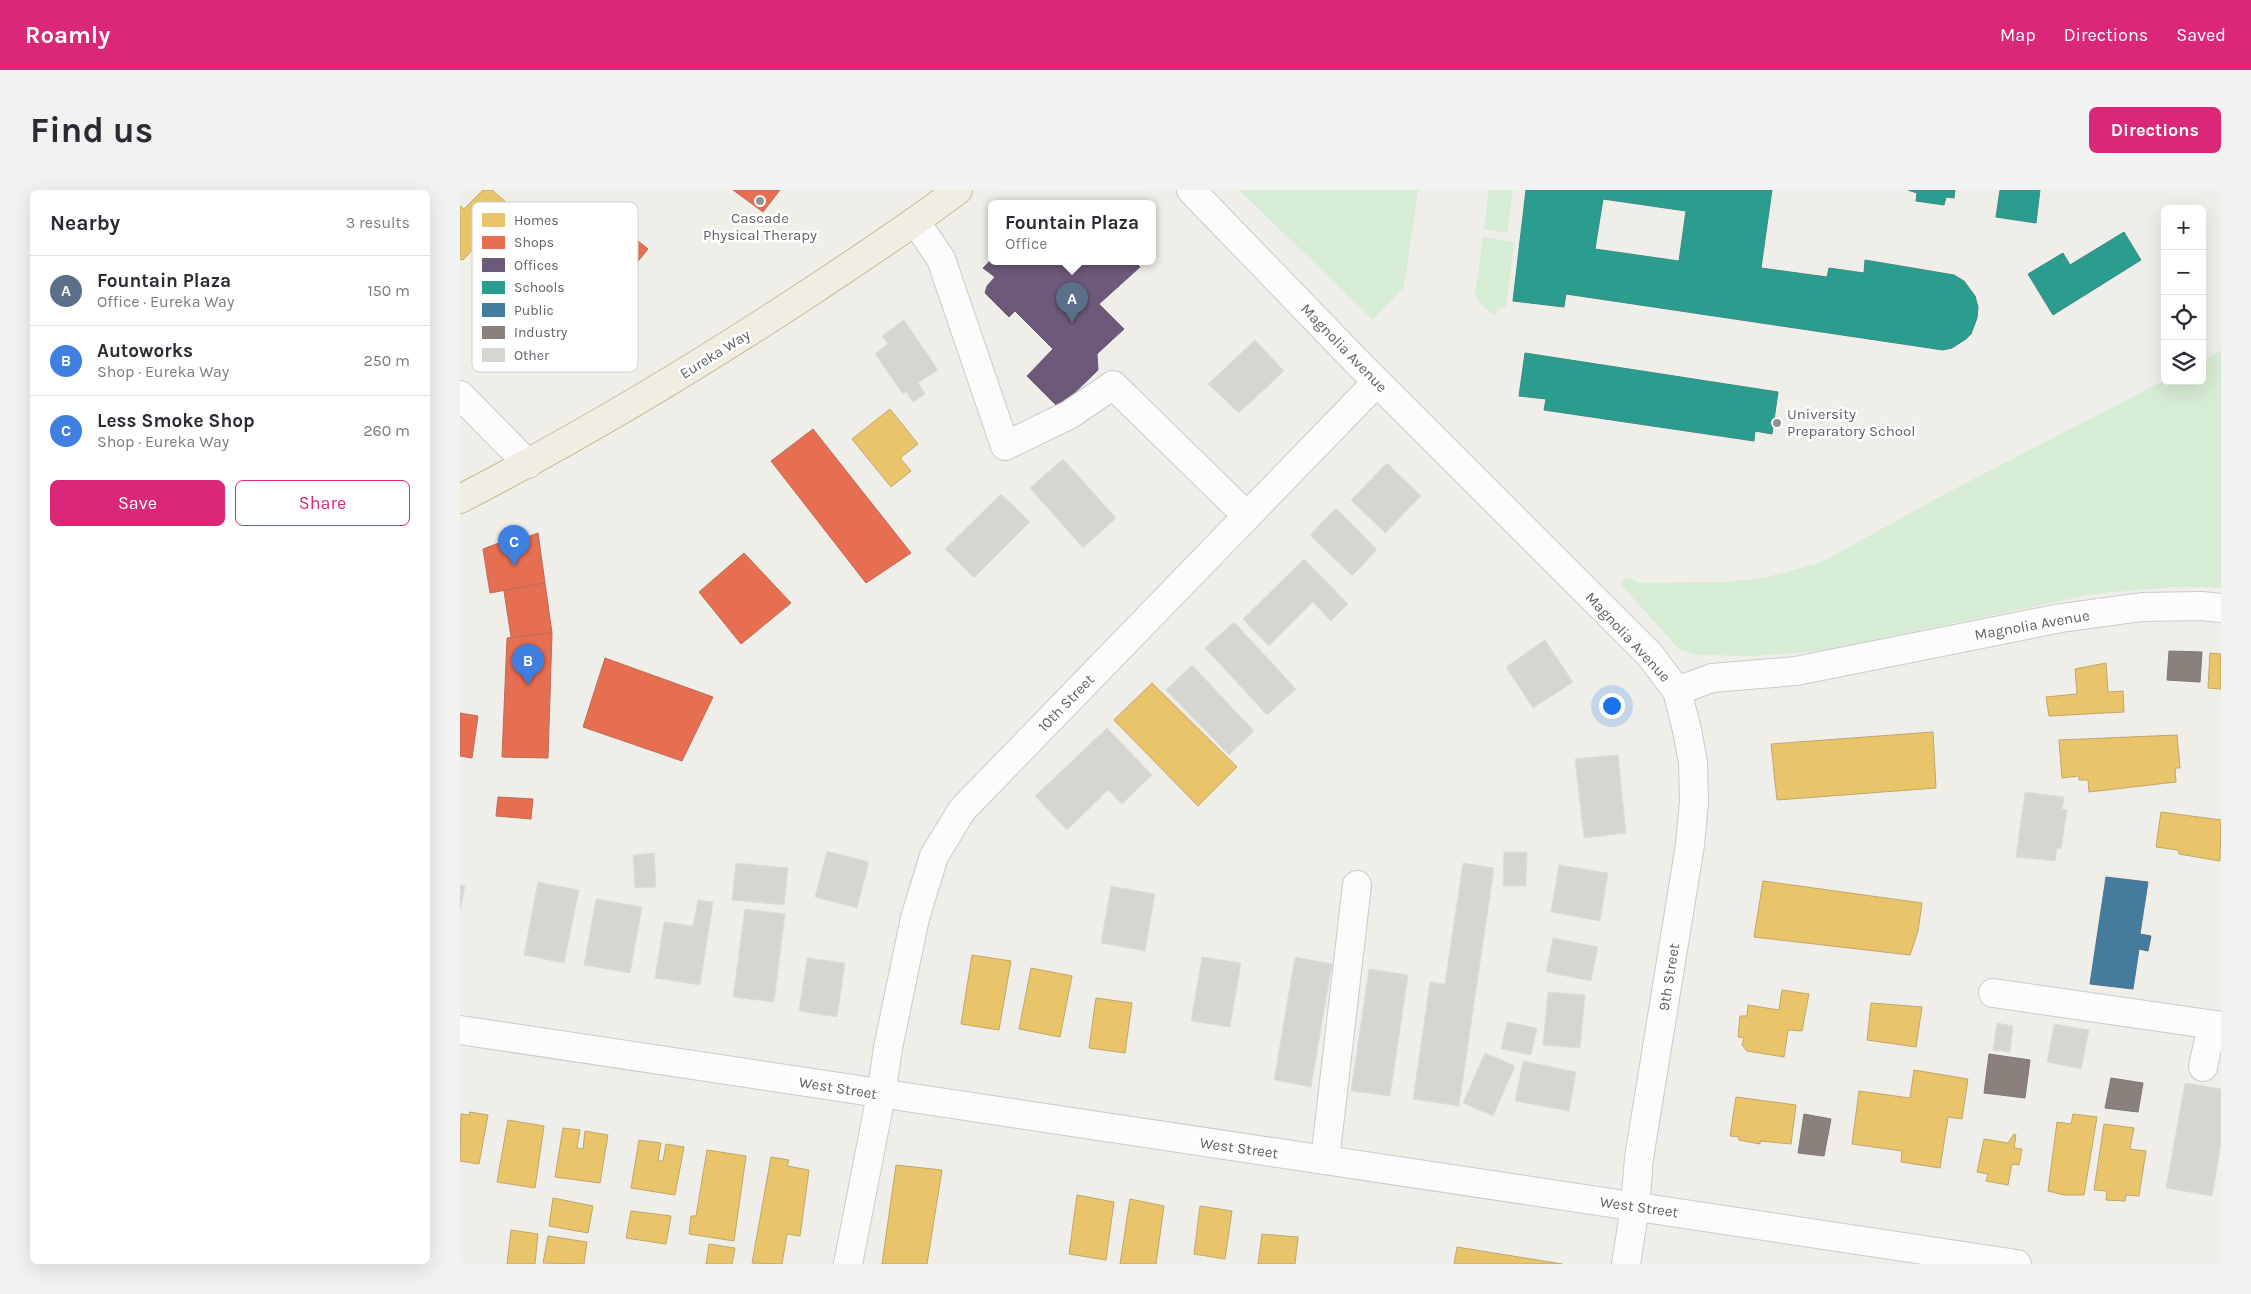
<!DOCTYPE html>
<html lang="en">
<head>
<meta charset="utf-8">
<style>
	:root { --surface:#fff; --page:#f2f2f3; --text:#2b2b33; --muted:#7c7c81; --line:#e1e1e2; --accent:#db2777 }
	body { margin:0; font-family:Karla,sans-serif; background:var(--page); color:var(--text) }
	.controls { position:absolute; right:15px; top:15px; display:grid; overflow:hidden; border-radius:8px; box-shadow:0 5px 20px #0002 }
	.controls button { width:45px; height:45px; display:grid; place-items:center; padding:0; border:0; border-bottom:1px solid var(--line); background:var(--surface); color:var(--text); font:25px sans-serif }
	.you { position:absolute; left:1151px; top:515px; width:18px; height:18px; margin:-12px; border:4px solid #fff; border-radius:50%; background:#1a73e8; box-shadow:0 0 0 8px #1a73e833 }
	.badge { display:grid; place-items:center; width:32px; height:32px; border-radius:50%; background:var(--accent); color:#fff; font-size:16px; font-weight:700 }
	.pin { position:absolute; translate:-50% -41px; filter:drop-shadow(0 1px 2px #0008) }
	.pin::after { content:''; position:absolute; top:26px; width:18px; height:15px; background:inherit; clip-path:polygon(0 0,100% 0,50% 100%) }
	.popup { position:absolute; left:528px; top:10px; width:168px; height:65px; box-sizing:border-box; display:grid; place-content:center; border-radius:8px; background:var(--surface); filter:drop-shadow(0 1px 4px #0005); font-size:16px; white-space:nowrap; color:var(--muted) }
	.popup b { font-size:19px; color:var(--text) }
	.popup::after { content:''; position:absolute; left:50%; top:100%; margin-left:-10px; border:10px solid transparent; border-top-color:var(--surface) }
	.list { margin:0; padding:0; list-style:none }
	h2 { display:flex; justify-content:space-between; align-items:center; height:65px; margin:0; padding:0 20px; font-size:21px }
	h2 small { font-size:16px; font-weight:400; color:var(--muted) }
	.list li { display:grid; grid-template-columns:32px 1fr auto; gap:15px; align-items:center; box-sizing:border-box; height:70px; padding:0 20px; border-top:1px solid var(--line) }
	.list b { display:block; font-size:19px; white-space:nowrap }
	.list p { margin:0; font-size:16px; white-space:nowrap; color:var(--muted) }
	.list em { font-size:16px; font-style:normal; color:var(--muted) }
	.actions { display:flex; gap:10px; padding:15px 20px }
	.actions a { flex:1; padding:11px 0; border:1px solid var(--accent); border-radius:8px; text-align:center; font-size:18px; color:var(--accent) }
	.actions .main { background:var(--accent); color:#fff }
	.icon { flex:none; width:28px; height:28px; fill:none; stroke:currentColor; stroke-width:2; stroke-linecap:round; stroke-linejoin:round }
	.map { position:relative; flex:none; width:1761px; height:1074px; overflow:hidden; border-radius:8px }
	header { display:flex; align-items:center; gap:30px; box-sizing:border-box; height:70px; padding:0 25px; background:var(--accent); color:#fff }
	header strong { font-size:24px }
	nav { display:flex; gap:28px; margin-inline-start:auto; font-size:18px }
	.intro { display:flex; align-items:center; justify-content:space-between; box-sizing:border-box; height:120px; padding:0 30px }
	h1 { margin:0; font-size:35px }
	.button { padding:12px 22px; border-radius:8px; background:var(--accent); color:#fff; font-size:18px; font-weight:700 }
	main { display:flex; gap:30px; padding:0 30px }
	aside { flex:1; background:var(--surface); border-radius:8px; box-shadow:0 5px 20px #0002 }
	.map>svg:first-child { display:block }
	.green { fill:#d7ecd4 }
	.homes { fill:#e9c46a; stroke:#bfa769 }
	.shops { fill:#e76f51; stroke:#be6b58 }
	.offices { fill:#6d597a; stroke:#685c75 }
	.schools { fill:#2a9d8f; stroke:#3a8c83; fill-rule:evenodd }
	.public { fill:#457b9d; stroke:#4c748d }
	.industry { fill:#8a817c; stroke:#7d7876 }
	.building { fill:#d6d5d2; stroke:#deddd8 }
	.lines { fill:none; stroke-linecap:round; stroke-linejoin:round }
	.minor-casing { stroke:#cacaca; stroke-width:30 }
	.highway-casing { stroke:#c8b995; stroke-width:30 }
	.minor { stroke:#fdfcfc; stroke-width:28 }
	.highway { stroke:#f1ede2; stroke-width:28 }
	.poi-dot { fill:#919495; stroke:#fff; stroke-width:2 }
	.labels { text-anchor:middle; stroke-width:5; stroke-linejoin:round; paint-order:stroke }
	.poi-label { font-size:15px; fill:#5e6368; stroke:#fff }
	.street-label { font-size:15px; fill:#5e6368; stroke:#fff }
	.key { fill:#fff; stroke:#cfd0d2; stroke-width:1 }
	.key-label { font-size:14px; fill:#5e6368 }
</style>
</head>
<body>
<header>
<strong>Roamly</strong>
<nav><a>Map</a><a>Directions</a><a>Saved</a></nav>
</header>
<div class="intro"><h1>Find us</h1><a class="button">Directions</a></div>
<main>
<aside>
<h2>Nearby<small>3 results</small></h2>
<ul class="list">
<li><span class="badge" style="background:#5c6f8a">A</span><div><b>Fountain Plaza</b><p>Office · Eureka Way</p></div><em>150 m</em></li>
<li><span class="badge" style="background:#3f7fe0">B</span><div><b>Autoworks</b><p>Shop · Eureka Way</p></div><em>250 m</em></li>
<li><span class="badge" style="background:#3f7fe0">C</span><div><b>Less Smoke Shop</b><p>Shop · Eureka Way</p></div><em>260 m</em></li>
</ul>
<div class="actions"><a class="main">Save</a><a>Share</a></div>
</aside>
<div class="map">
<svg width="1761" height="1074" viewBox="0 0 1761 1074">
	<rect width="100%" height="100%" fill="#efeee9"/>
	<!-- green -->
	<g class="green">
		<path d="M779 0H958L944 97 913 130Z"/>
		<path d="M1029 0H1053L1047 43 1024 39Z"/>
		<path d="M1023 47 1054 52 1046 117 1038 119 1035 126 1019 113 1015 105Z"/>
		<path d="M1761 161V398L1713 397 1634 404 1361 461 1293 466 1238 465 1220 460 1161 395 1163 390 1171 388 1178 393 1265 392 1303 388 1360 373 1483 305 1705 190 1742 191V171Z"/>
	</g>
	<!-- homes -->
	<g class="homes">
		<path d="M23 0H32L47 13 23 38 28 43 3 70 0 69V16L4 19Z"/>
		<path d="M430 219 458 254 440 268 451 281 431 297 392 249Z"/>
		<path d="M1750 463 1761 464V499L1748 498Z"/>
		<path d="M1646 473 1648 502 1663 501 1664 522 1589 526 1586 507 1617 504 1615 479Z"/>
		<path d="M692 493 777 577 738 616 654 530Z"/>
		<path d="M1473 542 1476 598 1317 610 1311 554Z"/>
		<path d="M1717 545 1720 578H1715L1716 592 1629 602 1628 590H1619V586L1602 588 1599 550Z"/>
		<path d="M1701 622 1761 630 1760 671 1719 664 1718 660 1696 657Z"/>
		<path d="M1303 691 1462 713 1458 741 1450 765 1294 747Z"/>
		<path d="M512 765 551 771 539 840 501 834Z"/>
		<path d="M571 778 612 786 600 847 559 839Z"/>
		<path d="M1322 800 1349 804 1342 841 1328 840 1324 867 1287 861 1282 855 1284 848 1278 847 1280 826H1287L1288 815 1319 820Z"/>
		<path d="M636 808 672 813 665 863 629 858Z"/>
		<path d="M1411 813 1462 817 1456 857 1407 850Z"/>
		<path d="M1454 880 1508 889 1502 929 1488 927 1480 978 1441 972 1442 961 1392 954 1399 901 1450 908Z"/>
		<path d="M1276 907 1336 915 1331 954 1300 951V954L1279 950V947L1270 946Z"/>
		<path d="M10 922 28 925 19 974 0 971 1 924 9 925Z"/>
		<path d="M1613 924 1637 927 1624 1005H1604L1588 1001 1597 932 1611 934Z"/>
		<path d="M48 930 84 936 75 998 37 992Z"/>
		<path d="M1644 934 1674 938 1670 959 1686 961 1679 1006 1666 1005 1665 1011 1646 1010 1647 1001 1634 1000Z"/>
		<path d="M103 938 120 940 117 958 123 959 125 941 148 945 140 993 95 987Z"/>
		<path d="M1554 944 1556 945 1554 958 1562 959 1559 975 1552 974 1548 995 1526 991 1528 984 1517 982 1524 949 1548 953Z"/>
		<path d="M179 950 201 953 198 971H203L206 954 224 957 215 1005 171 998Z"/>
		<path d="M247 960 286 966 274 1051 229 1044 231 1026H236Z"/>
		<path d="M311 967 329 970 327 976 349 980 340 1046 327 1044 322 1074 292 1073Z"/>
		<path d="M436 975 482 980 467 1074H422Z"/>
		<path d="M617 1005 654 1012 646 1070 609 1064Z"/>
		<path d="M93 1008 133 1016 128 1043 89 1036Z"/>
		<path d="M670 1009 704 1016 696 1074H660Z"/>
		<path d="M740 1016 772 1021 765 1069 734 1064Z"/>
		<path d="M171 1021 211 1026 206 1054 166 1048Z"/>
		<path d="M51 1040 78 1044 75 1074H47Z"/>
		<path d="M802 1044 838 1047 835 1074H798Z"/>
		<path d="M88 1046 127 1052 124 1074 83 1073Z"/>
		<path d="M249 1054 275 1058 272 1074H246Z"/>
		<path d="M997 1057 1102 1074H994Z"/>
	</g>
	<!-- shops -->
	<g class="shops">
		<path d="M273 0H320L303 22Z"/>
		<path d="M140 20 188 59 158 96 151 90 142 101 102 68Z"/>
		<path d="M353 239 451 363 406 393 311 271Z"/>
		<path d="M78 343 85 393 30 403 23 359 57 346 59 350Z"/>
		<path d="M284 363 331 413 281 454 239 402Z"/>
		<path d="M85 393 92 443 51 447 44 401Z"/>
		<path d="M92 443 88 568 42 567 47 448Z"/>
		<path d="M145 468 253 507 222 571 123 537Z"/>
		<path d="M0 523 18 526 12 568 0 566Z"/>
		<path d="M38 607 73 609 71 629 36 626Z"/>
	</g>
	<!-- offices -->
	<path class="offices" d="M532 69V72H675L680 77 639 114 664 139 637 164 638 180 599 218 567 186 593 159 555 121 549 127 525 103 527 96 535 87 523 78Z"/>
	<!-- schools -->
	<g class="schools">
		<path d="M1066 0H1312L1301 78 1367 87 1369 78 1404 83 1405 70 1494 85 1504 91 1515 106 1518 117 1517 128 1511 144 1506 149 1492 158 1483 160 1106 104 1104 117 1053 111ZM1143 9 1226 21 1219 71 1135 59Z"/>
		<path d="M1448 0H1495L1494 8 1486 7 1484 15 1456 11 1457 3Z"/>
		<path d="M1540 0H1580L1576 33 1536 27Z"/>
		<path d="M1664 42 1681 70 1593 125 1568 84 1603 63 1610 75Z"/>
		<path d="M1065 163 1318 202 1312 244 1295 241 1294 251 1084 220 1086 209 1059 206Z"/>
	</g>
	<!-- public -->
	<path class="public" d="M1646 687 1688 692 1680 744 1691 746 1688 761 1679 759 1673 799 1630 794Z"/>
	<!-- industry -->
	<g class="industry">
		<path d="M1709 461 1742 462 1740 492 1707 490Z"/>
		<path d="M1529 864 1570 870 1565 908 1524 903Z"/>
		<path d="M1651 888 1683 893 1678 922 1645 918Z"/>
		<path d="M1344 924 1371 929 1364 966 1338 963Z"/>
	</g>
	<!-- building -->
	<g class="building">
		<path d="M444 130 478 180 458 193 465 204 453 212 446 202 443 204 415 164 428 154 422 146Z"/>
		<path d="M795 150 824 181 779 223 748 194Z"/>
		<path d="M603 269 656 328 623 358 570 298Z"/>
		<path d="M927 273 961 306 925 343 891 310Z"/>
		<path d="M541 304 570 332 514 388 485 359Z"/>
		<path d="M876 318 917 360 892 386 850 345Z"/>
		<path d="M844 369 888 414 871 431 853 412 809 456 783 429Z"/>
		<path d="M774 432 836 499 807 525 745 458Z"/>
		<path d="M1085 450 1113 492 1073 518 1046 477Z"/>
		<path d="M732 475 794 541 769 565 706 500Z"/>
		<path d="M647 538 692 585 662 614 648 600 607 640 575 606Z"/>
		<path d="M1158 565 1166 643 1124 648 1115 569Z"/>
		<path d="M1565 602 1604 607 1602 619 1607 620 1601 659 1597 658 1595 671 1556 667Z"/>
		<path d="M367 661 409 672 397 718 355 707Z"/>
		<path d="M1044 662H1067L1066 696H1043Z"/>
		<path d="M194 663 196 697 175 698 173 665Z"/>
		<path d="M276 673 328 678 324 715 272 710Z"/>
		<path d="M1003 673 1034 678 999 916 953 909 970 792 985 794Z"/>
		<path d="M1099 675 1148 683 1140 731 1091 722Z"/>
		<path d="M78 692 119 700 104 773 64 765Z"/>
		<path d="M0 695 5 696 0 720Z"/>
		<path d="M651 696 695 704 685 761 641 753Z"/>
		<path d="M136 709 182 717 170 783 124 775Z"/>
		<path d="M238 710 253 712 240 795 195 788 204 732 233 736Z"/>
		<path d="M285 719 325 724 314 812 273 807Z"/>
		<path d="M1093 748 1138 757 1131 791 1086 782Z"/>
		<path d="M742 767 781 773 770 837 731 831Z"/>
		<path d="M835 767 872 774 851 897 814 890Z"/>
		<path d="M347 768 385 773 377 827 339 821Z"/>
		<path d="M909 779 948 785 930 906 891 901Z"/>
		<path d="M1088 802 1125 805 1120 858 1083 855Z"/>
		<path d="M1047 832 1077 838 1071 865 1041 859Z"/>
		<path d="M1537 833 1553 836 1550 862 1533 860Z"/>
		<path d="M1594 834 1629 840 1621 879 1587 872Z"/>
		<path d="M1025 863 1055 876 1033 926 1003 913Z"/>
		<path d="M1063 871 1116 882 1109 921 1055 911Z"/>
		<path d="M1725 893 1761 899V953L1752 1006 1706 998Z"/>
	</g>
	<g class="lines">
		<!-- minor casing -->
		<g class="minor-casing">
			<g id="minor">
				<path d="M731 0 901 176 1190 465 1217 501 1227 540 1233 572 1234 612 1230 655 1179 968 1175 1017 1166 1074"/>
				<path d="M456 32 481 69 545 256 609 225 653 195 787 326"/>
				<path d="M0 205 68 274"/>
				<path d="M1217 501 1252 488 1336 481 1601 428 1682 417 1742 416 1761 418"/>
				<path d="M1533 803 1761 836"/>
				<path d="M0 840 1557 1074"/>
				<path d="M1743 877 1752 835"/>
				<path d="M865 970 897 695"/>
				<path d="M388 1074 421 905 428 858 455 728 474 666 502 620 917 192"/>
			</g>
		</g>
		<!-- highway casing -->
		<g class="highway-casing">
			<path id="highway" d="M0 309C122 246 240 175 355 99 403 67 452 35 498 0"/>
		</g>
		<!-- minor -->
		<use href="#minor" class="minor"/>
		<!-- highway -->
		<use href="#highway" class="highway"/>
	</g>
	<!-- markers -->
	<g class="poi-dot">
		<circle cx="300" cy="11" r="5"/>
		<circle cx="1317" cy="233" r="5"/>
	</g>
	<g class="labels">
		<!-- poi labels -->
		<g class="poi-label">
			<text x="300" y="33">Cascade<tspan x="300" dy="17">Physical Therapy</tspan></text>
			<text x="1327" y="229" text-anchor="start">University<tspan x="1327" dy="17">Preparatory School</tspan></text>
		</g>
		<!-- street labels -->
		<g class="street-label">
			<text transform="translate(884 158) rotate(46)" y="5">Magnolia Avenue</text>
			<text transform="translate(255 164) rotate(-32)" y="5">Eureka Way</text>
			<text transform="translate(1572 435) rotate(-10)" y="5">Magnolia Avenue</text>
			<text transform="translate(1168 447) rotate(47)" y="5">Magnolia Avenue</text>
			<text transform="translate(606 513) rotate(-46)" y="5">10th Street</text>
			<text transform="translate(1209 787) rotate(-81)" y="5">9th Street</text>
			<text transform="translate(378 898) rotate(9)" y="5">West Street</text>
			<text transform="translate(779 958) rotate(8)" y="5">West Street</text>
			<text transform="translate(1179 1017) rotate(8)" y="5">West Street</text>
		</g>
	</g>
	<!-- legend -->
	<rect x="12" y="12" width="166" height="170" rx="8" class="key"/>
	<rect x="22" y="23" width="23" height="14" fill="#e9c46a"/>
	<rect x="22" y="46" width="23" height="13" fill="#e76f51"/>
	<rect x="22" y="68" width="23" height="14" fill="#6d597a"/>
	<rect x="22" y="91" width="23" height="13" fill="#2a9d8f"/>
	<rect x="22" y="113" width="23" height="14" fill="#457b9d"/>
	<rect x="22" y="136" width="23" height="13" fill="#8a817c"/>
	<rect x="22" y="158" width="23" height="14" fill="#d6d5d2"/>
	<g class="key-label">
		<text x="54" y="35">Homes</text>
		<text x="54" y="57">Shops</text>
		<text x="54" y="80">Offices</text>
		<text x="54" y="102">Schools</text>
		<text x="54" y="125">Public</text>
		<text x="54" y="147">Industry</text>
		<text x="54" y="170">Other</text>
	</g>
</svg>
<div class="controls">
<button>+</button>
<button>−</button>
<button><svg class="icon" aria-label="locate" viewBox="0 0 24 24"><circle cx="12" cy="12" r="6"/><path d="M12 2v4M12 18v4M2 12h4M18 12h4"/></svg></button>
<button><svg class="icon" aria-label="layers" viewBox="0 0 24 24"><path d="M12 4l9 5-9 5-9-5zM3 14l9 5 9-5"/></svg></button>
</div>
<div class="you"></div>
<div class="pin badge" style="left:612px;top:133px;background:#5c6f8a">A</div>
<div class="popup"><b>Fountain Plaza</b>Office</div>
<div class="pin badge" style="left:68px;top:495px;background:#3f7fe0">B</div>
<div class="pin badge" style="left:54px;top:376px;background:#3f7fe0">C</div>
</div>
</main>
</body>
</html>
